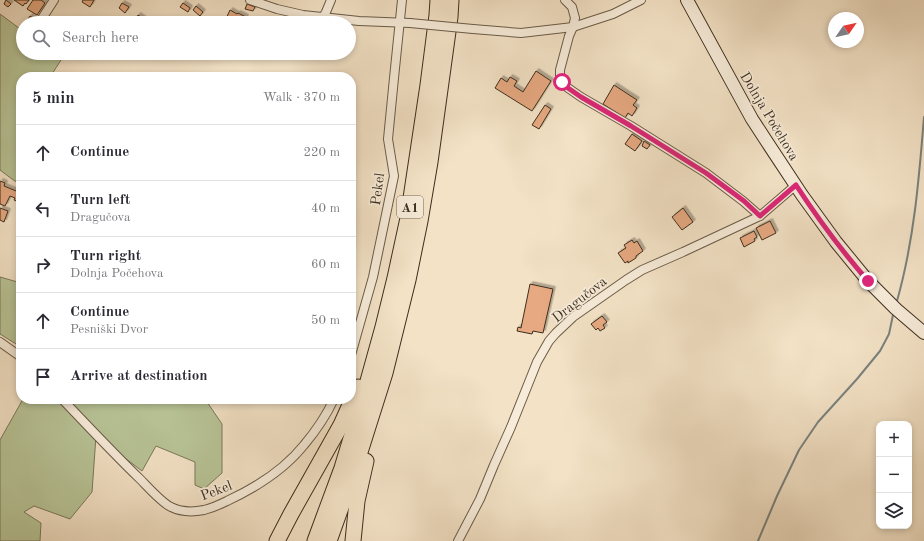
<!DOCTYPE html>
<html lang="en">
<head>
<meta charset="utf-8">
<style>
	:root { --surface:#fff; --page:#f2f2f3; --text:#2b2b33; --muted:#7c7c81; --line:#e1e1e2 }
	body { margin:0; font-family:"Old Standard TT",serif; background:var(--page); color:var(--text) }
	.controls { position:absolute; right:12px; bottom:12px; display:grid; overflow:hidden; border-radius:8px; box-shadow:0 2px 6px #0003 }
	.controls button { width:36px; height:36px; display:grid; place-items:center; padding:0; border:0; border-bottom:1px solid var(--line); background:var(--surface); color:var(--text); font:20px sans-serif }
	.compass { position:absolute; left:828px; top:12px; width:36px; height:36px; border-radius:50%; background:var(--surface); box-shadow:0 2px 6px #0003; rotate:56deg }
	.stop { position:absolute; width:12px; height:12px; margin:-9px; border:3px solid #db2777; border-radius:50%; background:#fff }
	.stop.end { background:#db2777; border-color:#fff; box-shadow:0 1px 4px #0008 }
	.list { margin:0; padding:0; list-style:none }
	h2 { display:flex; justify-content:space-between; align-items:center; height:52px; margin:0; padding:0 16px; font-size:17px }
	h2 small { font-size:13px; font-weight:400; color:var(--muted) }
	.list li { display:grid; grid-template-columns:26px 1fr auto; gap:12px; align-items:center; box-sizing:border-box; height:56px; padding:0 16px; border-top:1px solid var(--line) }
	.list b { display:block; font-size:15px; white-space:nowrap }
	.list p { margin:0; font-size:13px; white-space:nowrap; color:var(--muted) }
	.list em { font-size:13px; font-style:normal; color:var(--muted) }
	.icon { flex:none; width:22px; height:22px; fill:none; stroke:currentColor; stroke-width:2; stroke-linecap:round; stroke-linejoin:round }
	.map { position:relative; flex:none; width:924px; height:541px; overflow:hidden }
	.search { position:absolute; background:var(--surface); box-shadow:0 2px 6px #0003; left:16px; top:16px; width:340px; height:44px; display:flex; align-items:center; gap:10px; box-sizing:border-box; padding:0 14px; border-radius:22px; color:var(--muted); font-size:15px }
	.panel { position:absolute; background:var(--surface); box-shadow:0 2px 6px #0003; left:16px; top:72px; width:340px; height:332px; border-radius:16px }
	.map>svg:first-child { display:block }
	.green { fill:#b8c497; stroke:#7a795a }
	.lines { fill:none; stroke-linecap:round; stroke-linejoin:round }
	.stream { stroke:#7a827f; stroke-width:2 }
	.building { fill:#e7a981; stroke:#3d2e1d; filter:url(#shadow) }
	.minor-casing { stroke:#6a5b47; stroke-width:10 }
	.secondary-casing { stroke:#3d2e1d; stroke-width:14 }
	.motorway-casing { stroke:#3d2e1d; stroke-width:17 }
	.minor { stroke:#f7ecda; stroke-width:8 }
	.secondary { stroke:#f7ecda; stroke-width:12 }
	.motorway { stroke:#f3e2c6; stroke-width:15 }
	.minor-bridge-casing { stroke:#6a5b47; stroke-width:10; stroke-linecap:butt }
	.minor-bridge { stroke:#f7ecda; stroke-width:8 }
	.route { stroke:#db2777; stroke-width:5 }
	.labels { text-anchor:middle; stroke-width:3.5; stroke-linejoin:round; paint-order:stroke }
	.shield { fill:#f7ecda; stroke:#756756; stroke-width:1 }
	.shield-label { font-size:13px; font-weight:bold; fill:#3d2e1d }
	.street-label { font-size:14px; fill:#3d2e1d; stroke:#f7ecda }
</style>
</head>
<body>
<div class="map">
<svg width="924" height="541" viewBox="0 0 924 541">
	<defs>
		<filter id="shadow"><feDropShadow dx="2.5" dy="-2.5" stdDeviation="0" flood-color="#0004"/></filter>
	</defs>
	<rect width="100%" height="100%" fill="#f3e2c6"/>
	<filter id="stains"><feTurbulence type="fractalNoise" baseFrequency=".005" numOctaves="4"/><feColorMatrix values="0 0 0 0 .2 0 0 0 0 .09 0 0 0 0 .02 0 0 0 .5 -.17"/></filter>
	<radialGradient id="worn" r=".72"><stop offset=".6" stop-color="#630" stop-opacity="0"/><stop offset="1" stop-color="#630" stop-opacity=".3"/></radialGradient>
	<!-- green -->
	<g class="green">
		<path d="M0 14 23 31V53H52L61 60 52 74 49 77H21V185L12 179 0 170Z"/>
		<path d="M0 277 21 283V347L0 334Z"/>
		<path d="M23 399H205L222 424V473L204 489 195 485V462L156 446 142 471 96 436 92 492 70 519 34 506 24 512 41 523 40 541H0V440Z"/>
	</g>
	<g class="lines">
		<!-- stream -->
		<g class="stream">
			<path d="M897 301C914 241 919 179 924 117"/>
			<path d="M758 541 777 496 799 450 818 422 857 379 880 351 889 334 893 315"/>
		</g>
	</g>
	<!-- building -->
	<g class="building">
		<path d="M6 0 11 4 8 7 4 4Z"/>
		<path d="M14 0H29L26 4 25 3 23 6Z"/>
		<path d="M33 0H41L45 3 37 15 27 9Z"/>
		<path d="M83 0H94L90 7 82 2Z"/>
		<path d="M122 3 129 7 125 13 119 8Z"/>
		<path d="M183 3 190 8 188 12 180 7Z"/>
		<path d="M247 4 255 7 253 11 245 9Z"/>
		<path d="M196 6 203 12 200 16 193 10Z"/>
		<path d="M230 10 237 14 238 13 246 17 243 23H224Z"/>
		<path d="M138 15 144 19 141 23H133Z"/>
		<path d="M30 16 36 20 33 23H30L27 21Z"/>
		<path d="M116 53H120L121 54 118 58 114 55Z"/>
		<path d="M536 71 551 81 532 111 495 88 501 78 507 82 510 77 517 81 514 86 523 92Z"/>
		<path d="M614 85 637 100 633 105 637 108 632 116 628 113 625 118 603 104Z"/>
		<path d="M545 105 551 109 539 129 532 125Z"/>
		<path d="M632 134 642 141 635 151 625 144Z"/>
		<path d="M644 141 650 145 647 149 642 146Z"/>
		<path d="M0 181 5 183 4 186 21 193V203L14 200 15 198 10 196 5 206 0 204Z"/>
		<path d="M0 208 8 211 4 222 0 220Z"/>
		<path d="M683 208 693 222 682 230 672 217Z"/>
		<path d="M770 221 776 233 762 240 756 228Z"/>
		<path d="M754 231 757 237 754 239 755 241 744 247 740 238Z"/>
		<path d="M632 240 634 243 637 241 643 251 636 256V258L628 263V261L625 263 618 253 626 248 624 245Z"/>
		<path d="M530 284 553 289 543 333 533 331 532 334 517 331 518 327 521 328Z"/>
		<path d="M602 316 607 322 603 325 605 328 600 331 598 328 596 330 591 324Z"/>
	</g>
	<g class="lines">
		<!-- minor casing -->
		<g class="minor-casing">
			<g id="minor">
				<path d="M250 0 277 9 303 15 359 21 410 23"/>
				<path d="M565 0 572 7 575 18 573 27 569 36 560 70V77L562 82 568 88 581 97 631 126 706 173 743 201 760 216"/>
				<path d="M323 17 326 12 331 0"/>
				<path d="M39 23 54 0"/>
				<path d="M473 29 521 33 573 27 613 14 641 0"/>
				<path d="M0 342 21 357"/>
				<path d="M351 355 373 277 394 176 388 139 394 78 402 0"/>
				<path d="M62 399C88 426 113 453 140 479 148 487 162 503 171 507 181 512 194 512 204 510 212 508 219 505 227 501 255 488 284 470 304 445 315 432 327 414 334 399"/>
				<path d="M458 541 480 499 494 465 511 427 537 362 549 341 556 333 573 317 626 280 642 270 683 252 760 216 796 185"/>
			</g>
		</g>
		<!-- secondary casing -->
		<g class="secondary-casing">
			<path id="secondary" d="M687 0 752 119 767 142 802 195 836 242 868 281 896 309 924 333"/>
		</g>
		<!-- motorway casing -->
		<g class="motorway-casing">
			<g id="motorway">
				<path d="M277 541 291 514 341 425 358 387"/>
				<path d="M315 541 342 468 363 399 383 327 395 278 408 218 428 85 437 15 438 0"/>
				<path d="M329 541 354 471 385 373 408 280 420 221 430 162 450 17 451 0"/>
				<path d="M353 541 357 501 366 461"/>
			</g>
		</g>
		<!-- minor -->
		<use href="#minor" class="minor"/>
		<!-- secondary -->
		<use href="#secondary" class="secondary"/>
		<!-- motorway -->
		<use href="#motorway" class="motorway"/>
		<!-- minor-bridge casing -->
		<g class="minor-bridge-casing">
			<path id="minor-bridge" d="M410 23 473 29"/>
		</g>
		<!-- minor-bridge -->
		<use href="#minor-bridge" class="minor-bridge"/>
	</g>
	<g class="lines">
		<!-- route -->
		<path class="route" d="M562 82 568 88 581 97 631 126 706 173 744 201 760 216 796 185C818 219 842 251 868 281"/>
	</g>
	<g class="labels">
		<!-- shield labels -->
		<rect class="shield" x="397" y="196" width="26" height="22" rx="3"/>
		<g class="shield-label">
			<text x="410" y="212">A1</text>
		</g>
		<!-- street labels -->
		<g class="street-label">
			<text transform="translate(770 116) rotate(59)" y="5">Dolnja Počehova</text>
			<text transform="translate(377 189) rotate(-82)" y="5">Pekel</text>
			<text transform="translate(579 299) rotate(-38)" y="5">Dragučova</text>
			<text transform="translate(216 490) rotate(-21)" y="5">Pekel</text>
		</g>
	</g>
	<rect width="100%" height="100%" filter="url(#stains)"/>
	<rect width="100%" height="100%" fill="url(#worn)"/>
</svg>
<div class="controls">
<button>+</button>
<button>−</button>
<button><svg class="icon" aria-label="layers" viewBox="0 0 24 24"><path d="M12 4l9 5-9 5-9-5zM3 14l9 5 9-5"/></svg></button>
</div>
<svg class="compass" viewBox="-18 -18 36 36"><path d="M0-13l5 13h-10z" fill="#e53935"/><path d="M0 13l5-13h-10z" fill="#7c7c81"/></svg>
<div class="stop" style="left:562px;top:82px"></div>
<div class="stop end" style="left:868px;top:281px"></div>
<div class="search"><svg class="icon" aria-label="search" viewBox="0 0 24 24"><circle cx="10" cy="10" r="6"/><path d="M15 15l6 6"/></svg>Search here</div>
<section class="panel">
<h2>5 min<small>Walk · 370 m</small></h2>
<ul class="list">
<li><svg class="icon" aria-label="ahead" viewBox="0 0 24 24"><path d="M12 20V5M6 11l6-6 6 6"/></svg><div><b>Continue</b></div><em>220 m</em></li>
<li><svg class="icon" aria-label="left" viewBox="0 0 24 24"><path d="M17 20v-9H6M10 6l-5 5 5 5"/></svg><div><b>Turn left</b><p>Dragučova</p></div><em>40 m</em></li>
<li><svg class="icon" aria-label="right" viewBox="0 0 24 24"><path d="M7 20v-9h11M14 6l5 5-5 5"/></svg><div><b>Turn right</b><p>Dolnja Počehova</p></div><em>60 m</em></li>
<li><svg class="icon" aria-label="ahead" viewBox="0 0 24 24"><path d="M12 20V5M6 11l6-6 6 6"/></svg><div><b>Continue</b><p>Pesniški Dvor</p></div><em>50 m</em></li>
<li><svg class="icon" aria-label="arrive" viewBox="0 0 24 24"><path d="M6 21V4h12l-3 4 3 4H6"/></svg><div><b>Arrive at destination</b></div></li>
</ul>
</section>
</div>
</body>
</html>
